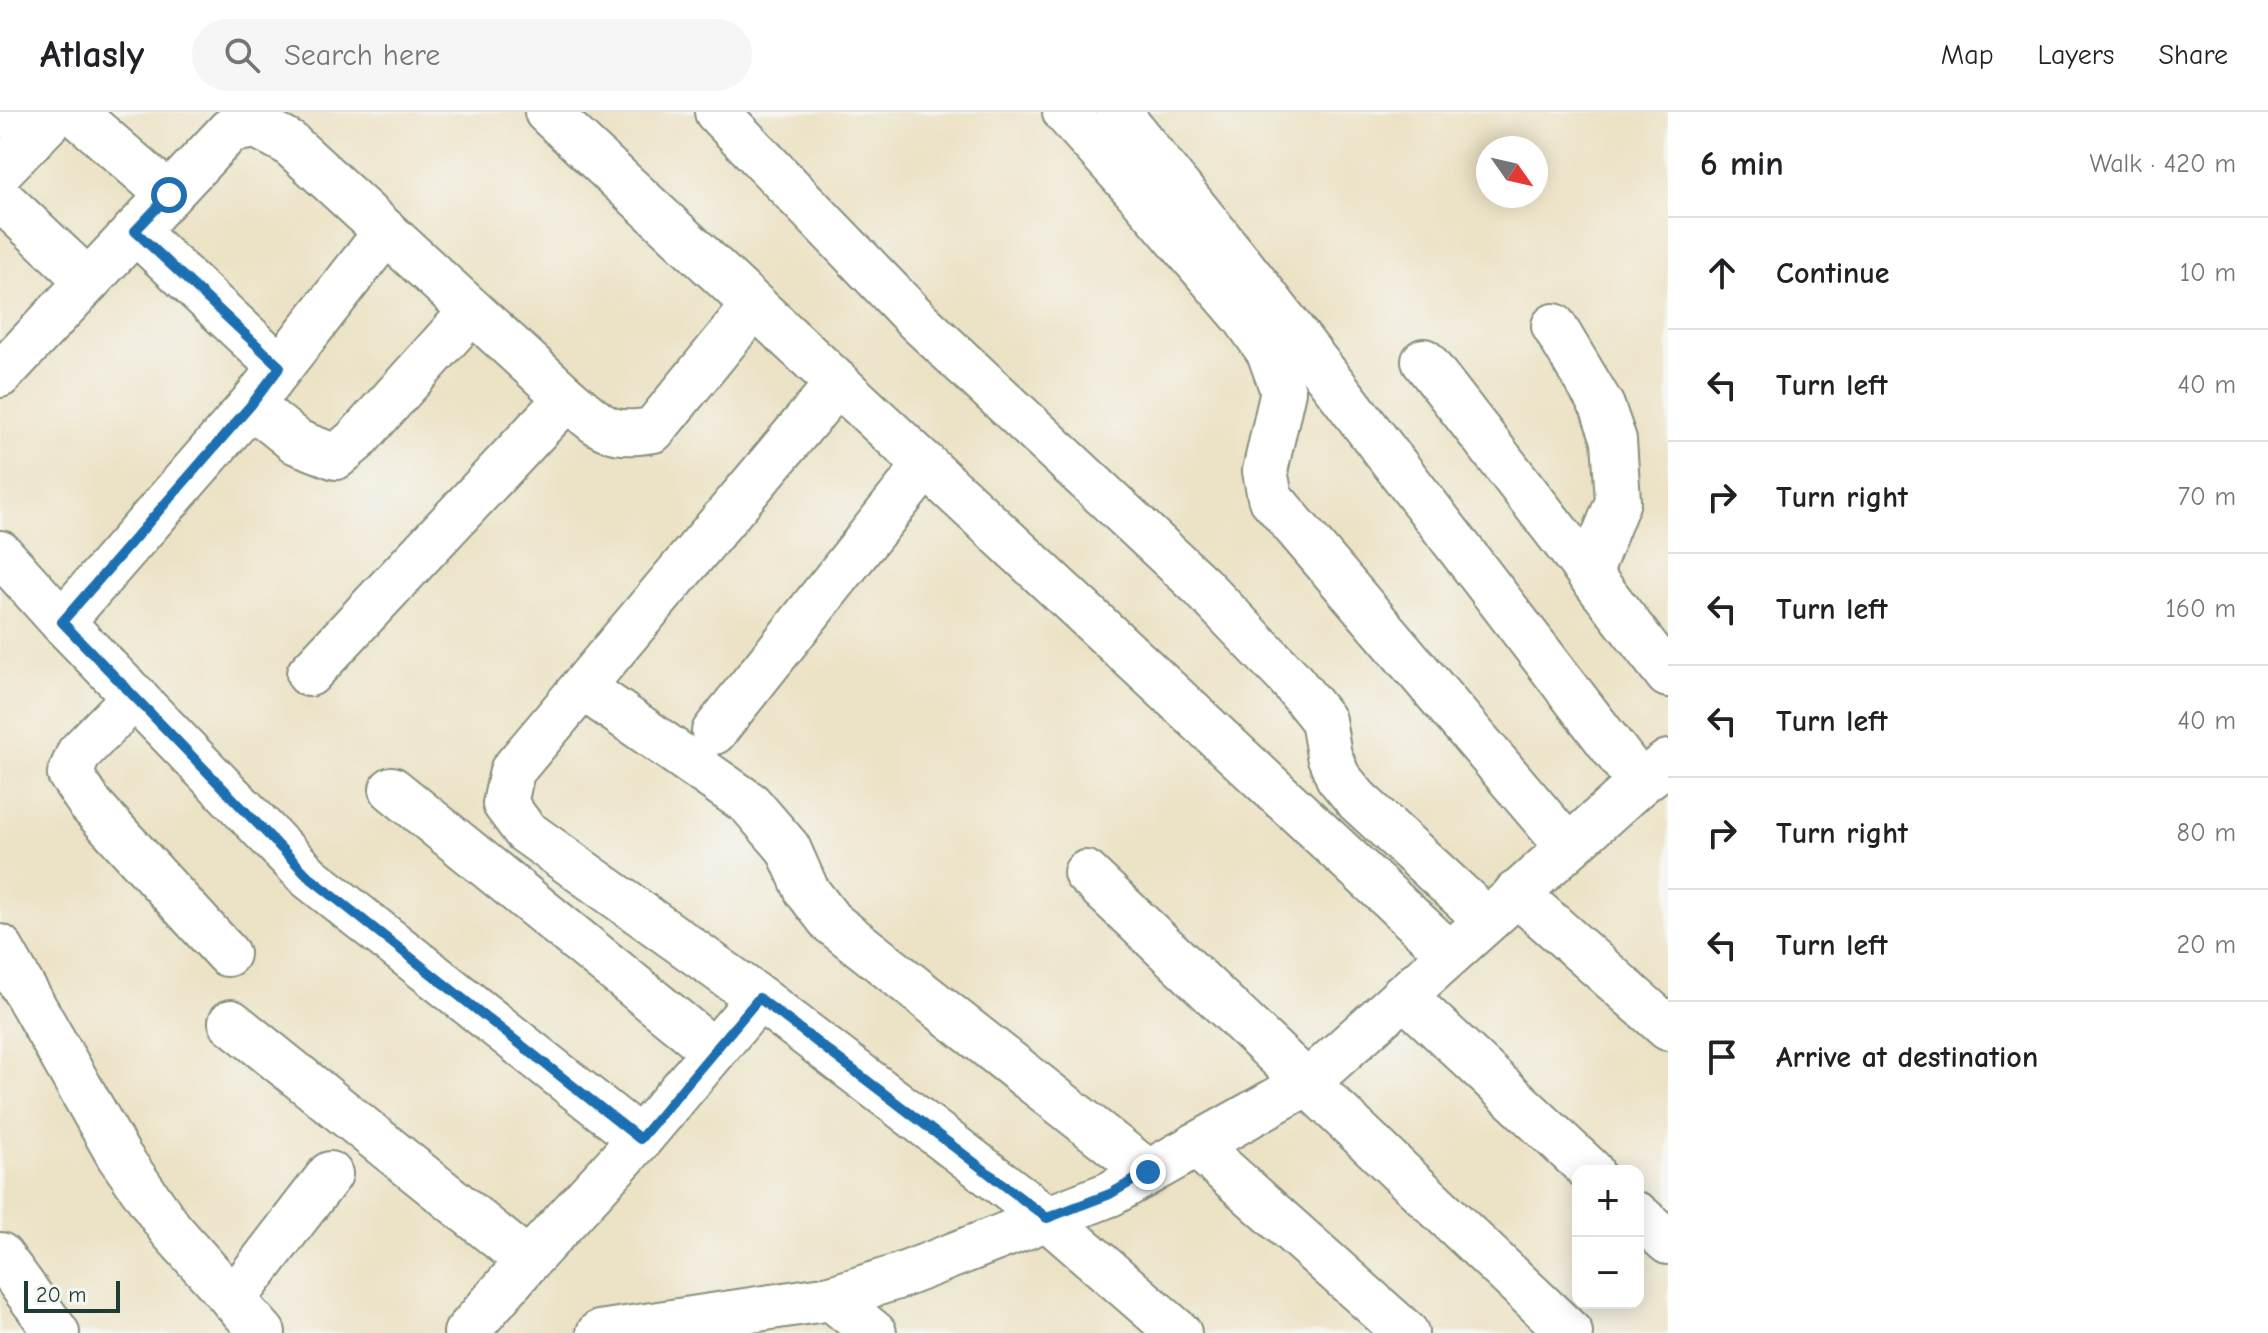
<!DOCTYPE html>
<html lang="en">
<head>
<meta charset="utf-8">
<style>
	:root { --surface:#fff; --page:#f6f6f6; --text:#202124; --muted:#757577; --line:#e0e0e0 }
	body { margin:0; font-family:"Comic Neue",sans-serif; background:var(--page); color:var(--text) }
	.controls { position:absolute; right:24px; bottom:24px; display:grid; overflow:hidden; border-radius:16px; box-shadow:0 4px 20px #0003 }
	.controls button { width:72px; height:72px; display:grid; place-items:center; padding:0; border:0; border-bottom:2px solid var(--line); background:var(--surface); color:var(--text); font:40px sans-serif }
	.compass { position:absolute; left:1476px; top:24px; width:72px; height:72px; border-radius:50%; background:var(--surface); box-shadow:0 4px 20px #0003; rotate:124deg }
	.scale { position:absolute; left:24px; bottom:20px; width:96px; box-sizing:border-box; padding-left:8px; border:4px solid #1f3d34; border-top:0; font-size:22px; line-height:28px; white-space:nowrap; color:#1f3d34; -webkit-text-stroke:6px #f6f6f2; paint-order:stroke }
	.stop { position:absolute; width:24px; height:24px; margin:-18px; border:6px solid #1f6fb2; border-radius:50%; background:#fff }
	.stop.end { background:#1f6fb2; border-color:#fff; box-shadow:0 2px 8px #0008 }
	.list { margin:0; padding:0; list-style:none }
	h2 { display:flex; justify-content:space-between; align-items:center; height:104px; margin:0; padding:0 32px; font-size:34px }
	h2 small { font-size:26px; font-weight:400; color:var(--muted) }
	.list li { display:grid; grid-template-columns:52px 1fr auto; gap:24px; align-items:center; box-sizing:border-box; height:112px; padding:0 32px; border-top:2px solid var(--line) }
	.list b { display:block; font-size:30px; white-space:nowrap }
	.list em { font-size:26px; font-style:normal; color:var(--muted) }
	.icon { flex:none; width:44px; height:44px; fill:none; stroke:currentColor; stroke-width:2; stroke-linecap:round; stroke-linejoin:round }
	.map { position:relative; flex:none; width:1668px; height:1221px; overflow:hidden }
	header { display:flex; align-items:center; gap:48px; box-sizing:border-box; height:112px; padding:0 40px; background:var(--surface); border-bottom:2px solid var(--line) }
	header strong { font-size:38px }
	nav { display:flex; gap:44px; margin-inline-start:auto; font-size:28px }
	.search { width:560px; height:72px; background:var(--page); display:flex; align-items:center; gap:20px; box-sizing:border-box; padding:0 28px; border-radius:44px; color:var(--muted); font-size:30px }
	main { display:flex }
	aside { flex:1; background:var(--surface) }
	.map>svg:first-child { display:block }
	.lines { fill:none; stroke-linecap:round; stroke-linejoin:round }
	.minor-casing { stroke:#86907c; stroke-width:48 }
	.minor { stroke:#fff; stroke-width:44 }
	.route { stroke:#1f6fb2; stroke-width:10 }
</style>
</head>
<body>
<header>
<strong>Atlasly</strong>
<div class="search"><svg class="icon" aria-label="search" viewBox="0 0 24 24"><circle cx="10" cy="10" r="6"/><path d="M15 15l6 6"/></svg>Search here</div>
<nav><a>Map</a><a>Layers</a><a>Share</a></nav>
</header>
<main>
<div class="map">
<svg width="1668" height="1221" viewBox="0 0 1668 1221">
	<rect width="100%" height="100%" fill="#f6f6f2"/>
	<filter id="ink" filterUnits="userSpaceOnUse"><feTurbulence type="fractalNoise" baseFrequency=".0125" numOctaves="2"/><feDisplacementMap in="SourceGraphic" scale="16" xChannelSelector="R" yChannelSelector="G"/><feConvolveMatrix kernelMatrix="1 2 1 2 8 2 1 2 1" color-interpolation-filters="sRGB"/></filter>
	<filter id="wash" filterUnits="userSpaceOnUse"><feTurbulence type="fractalNoise" baseFrequency=".006" numOctaves="4" result="noise"/><feDisplacementMap in="SourceGraphic" scale="32" xChannelSelector="R" yChannelSelector="G"/><feGaussianBlur stdDeviation="1.8" result="paint"/><feColorMatrix in="noise" values="0 0 0 0 0 0 0 0 0 0 0 0 0 0 0 0 0 1.4 0 .05"/><feComposite in="paint" operator="in"/></filter>
	<g filter="url(#wash)">
		<rect width="100%" height="100%" fill="#ece2c5"/>
	</g>
	<g filter="url(#ink)">
		<g class="lines">
			<!-- minor casing -->
			<g class="minor-casing">
				<g id="minor">
					<path d="M7 0 34 25"/>
					<path d="M74 0 169 83"/>
					<path d="M547 0 1449 841"/>
					<path d="M717 0 917 208 1201 474 1290 567 1323 608 1329 643 1338 665 1357 688 1487 808"/>
					<path d="M1065 0 1139 82 1245 206 1269 240 1283 279 1265 359 1270 385 1568 735"/>
					<path d="M1118 0 1258 174 1640 671"/>
					<path d="M0 59 58 0"/>
					<path d="M0 86 88 169"/>
					<path d="M135 119 280 255"/>
					<path d="M1554 214 1602 294 1614 328 1618 389 1589 462"/>
					<path d="M1424 249 1668 563"/>
					<path d="M0 263 230 18 257 14 289 31 567 286C601 314 606 326 653 318L754 194"/>
					<path d="M838 271 512 659 505 692 525 719 759 886 1047 1106 1179 1221"/>
					<path d="M251 293 297 330 336 345 356 328 472 199"/>
					<path d="M0 441 62 510 309 765 640 1027"/>
					<path d="M62 510 251 293 386 120"/>
					<path d="M309 562 567 286"/>
					<path d="M582 575 750 692 788 736 807 779 831 810 1148 1060"/>
					<path d="M135 584 79 641 70 662 90 692 227 842"/>
					<path d="M714 620 926 353"/>
					<path d="M392 677 714 939"/>
					<path d="M1086 761 1570 1221"/>
					<path d="M1516 781 1668 916"/>
					<path d="M0 835 119 1044 171 1118 263 1221"/>
					<path d="M1403 883 1591 1059"/>
					<path d="M231 910 528 1149"/>
					<path d="M1196 1033 1406 1221"/>
					<path d="M1638 1103 1668 1130"/>
					<path d="M0 1143 57 1221"/>
					<path d="M831 1186 874 1221"/>
					<path d="M233 1188 330 1062"/>
					<path d="M466 1221 528 1149 640 1027 759 886"/>
					<path d="M599 1221 831 1186 900 1164 1110 1082 1307 971 1640 671 1668 650"/>
				</g>
			</g>
			<!-- minor -->
			<use href="#minor" class="minor"/>
		</g>
	</g>
	<g class="lines" filter="url(#ink)">
		<!-- route -->
		<path class="route" d="M169 83 135 119 280 255 251 293 62 510 309 765 640 1027 759 886 1047 1106 1110 1082 1148 1060"/>
	</g>
</svg>
<div class="controls">
<button>+</button>
<button>−</button>
</div>
<svg class="compass" viewBox="-18 -18 36 36"><path d="M0-13l5 13h-10z" fill="#e53935"/><path d="M0 13l5-13h-10z" fill="#757577"/></svg>
<div class="scale">20 m</div>
<div class="stop" style="left:169px;top:83px"></div>
<div class="stop end" style="left:1148px;top:1060px"></div>
</div>
<aside>
<h2>6 min<small>Walk · 420 m</small></h2>
<ul class="list">
<li><svg class="icon" aria-label="ahead" viewBox="0 0 24 24"><path d="M12 20V5M6 11l6-6 6 6"/></svg><div><b>Continue</b></div><em>10 m</em></li>
<li><svg class="icon" aria-label="left" viewBox="0 0 24 24"><path d="M17 20v-9H6M10 6l-5 5 5 5"/></svg><div><b>Turn left</b></div><em>40 m</em></li>
<li><svg class="icon" aria-label="right" viewBox="0 0 24 24"><path d="M7 20v-9h11M14 6l5 5-5 5"/></svg><div><b>Turn right</b></div><em>70 m</em></li>
<li><svg class="icon" aria-label="left" viewBox="0 0 24 24"><path d="M17 20v-9H6M10 6l-5 5 5 5"/></svg><div><b>Turn left</b></div><em>160 m</em></li>
<li><svg class="icon" aria-label="left" viewBox="0 0 24 24"><path d="M17 20v-9H6M10 6l-5 5 5 5"/></svg><div><b>Turn left</b></div><em>40 m</em></li>
<li><svg class="icon" aria-label="right" viewBox="0 0 24 24"><path d="M7 20v-9h11M14 6l5 5-5 5"/></svg><div><b>Turn right</b></div><em>80 m</em></li>
<li><svg class="icon" aria-label="left" viewBox="0 0 24 24"><path d="M17 20v-9H6M10 6l-5 5 5 5"/></svg><div><b>Turn left</b></div><em>20 m</em></li>
<li><svg class="icon" aria-label="arrive" viewBox="0 0 24 24"><path d="M6 21V4h12l-3 4 3 4H6"/></svg><div><b>Arrive at destination</b></div></li>
</ul>
</aside>
</main>
</body>
</html>
